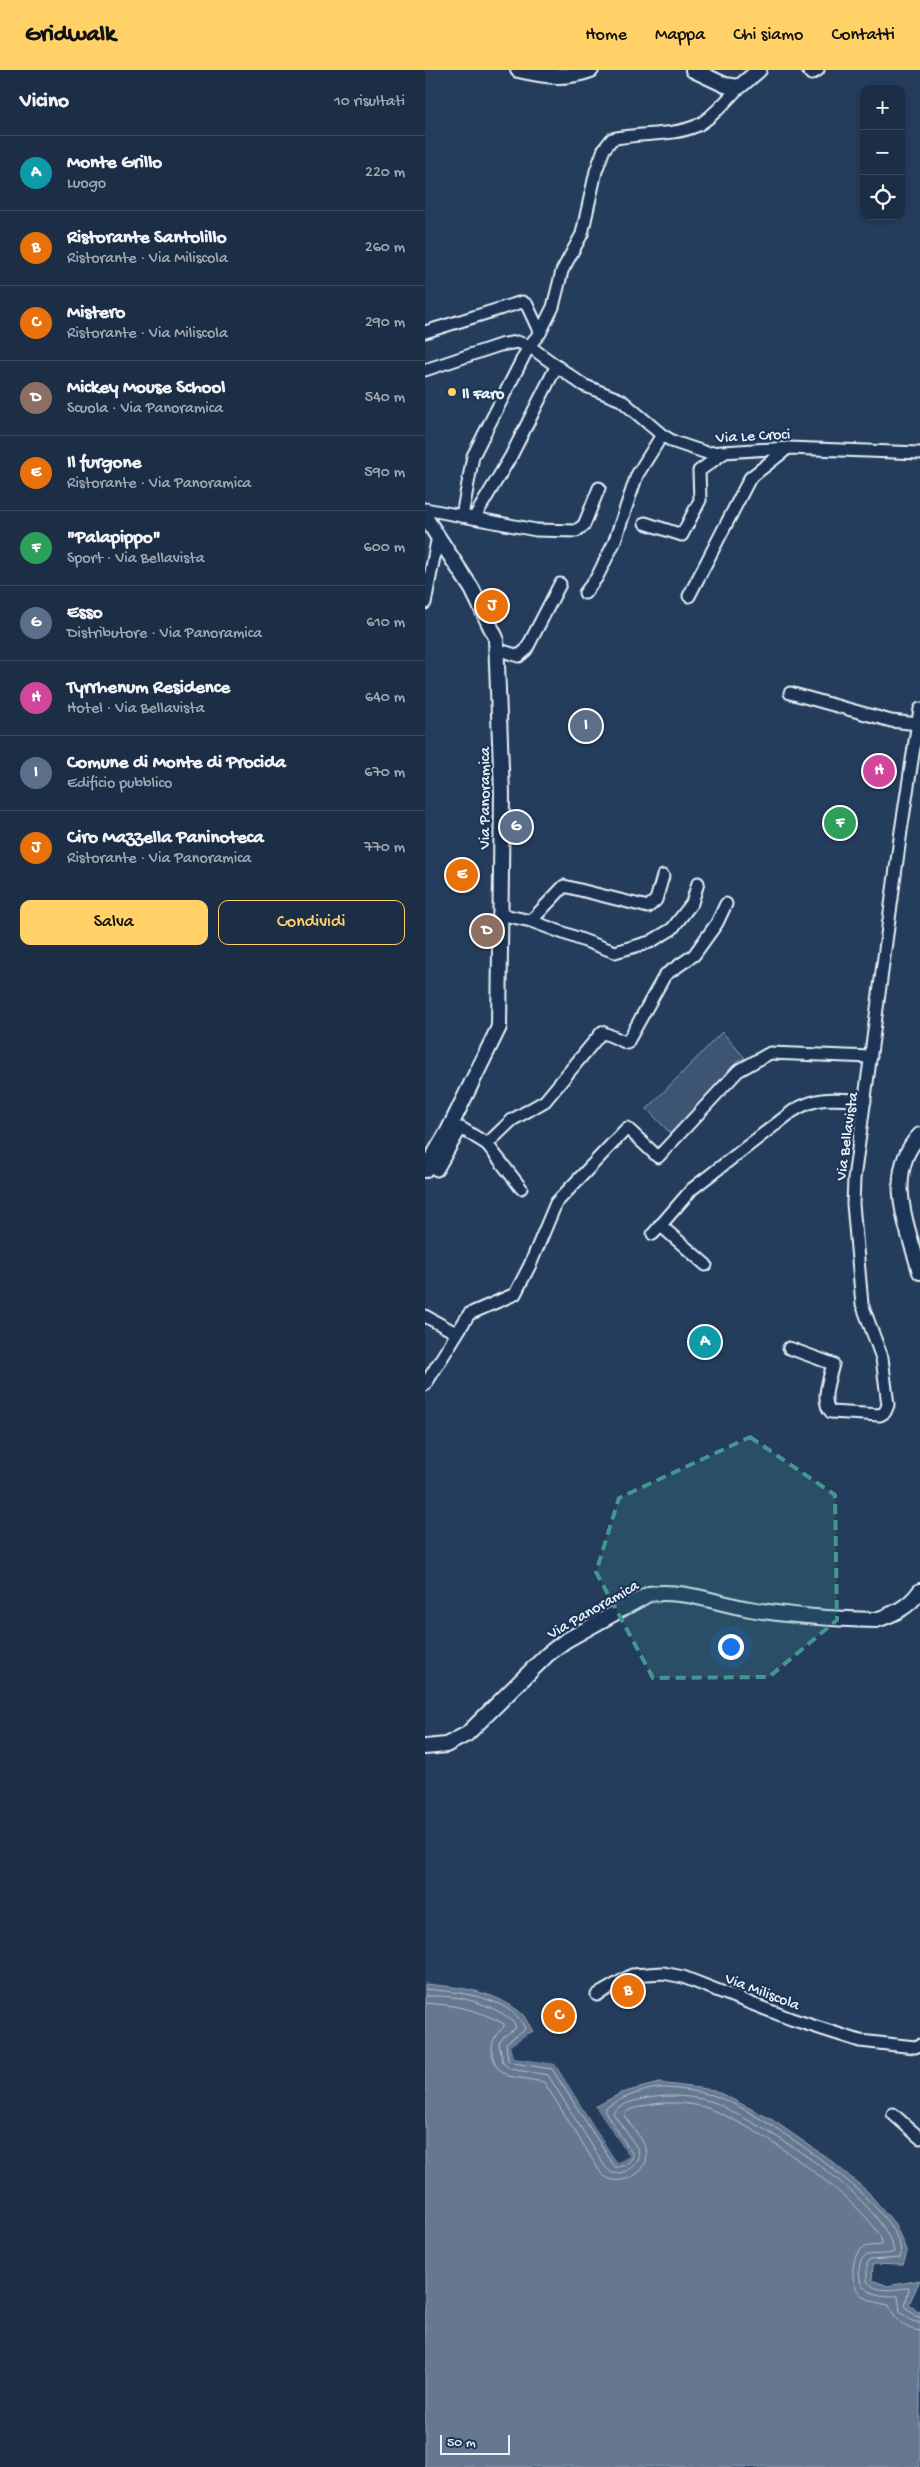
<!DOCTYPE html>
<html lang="it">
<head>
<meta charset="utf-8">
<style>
	:root { --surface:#1c2e46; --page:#25364d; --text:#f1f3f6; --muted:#a0a8b3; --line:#3a4a5f; --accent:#ffd166 }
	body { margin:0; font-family:"Gochi Hand",sans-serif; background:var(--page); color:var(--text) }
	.controls { position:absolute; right:15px; top:15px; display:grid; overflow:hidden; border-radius:10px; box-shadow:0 2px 8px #0003 }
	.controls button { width:45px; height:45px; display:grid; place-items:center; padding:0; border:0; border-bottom:1px solid var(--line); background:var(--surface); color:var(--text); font:25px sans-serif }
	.scale { position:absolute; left:15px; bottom:12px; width:70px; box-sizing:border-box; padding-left:5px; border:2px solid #e8f1f8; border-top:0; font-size:14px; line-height:18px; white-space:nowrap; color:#e8f1f8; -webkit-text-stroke:4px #1d3557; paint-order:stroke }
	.you { position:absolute; left:305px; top:1576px; width:18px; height:18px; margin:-12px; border:4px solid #fff; border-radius:50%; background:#1a73e8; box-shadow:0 0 0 8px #1a73e833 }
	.badge { display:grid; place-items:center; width:32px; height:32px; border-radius:50%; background:var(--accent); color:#fff; font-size:16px; font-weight:700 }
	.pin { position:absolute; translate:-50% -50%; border:2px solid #fff; box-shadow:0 1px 5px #0006 }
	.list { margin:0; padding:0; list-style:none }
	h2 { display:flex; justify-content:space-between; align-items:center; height:65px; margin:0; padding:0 20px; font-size:21px }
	h2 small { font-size:16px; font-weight:400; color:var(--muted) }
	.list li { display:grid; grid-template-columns:32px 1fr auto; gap:15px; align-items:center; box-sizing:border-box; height:75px; padding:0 20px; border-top:1px solid var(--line) }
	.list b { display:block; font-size:19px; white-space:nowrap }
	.list p { margin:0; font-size:16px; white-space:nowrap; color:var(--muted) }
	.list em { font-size:16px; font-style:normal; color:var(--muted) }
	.actions { display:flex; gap:10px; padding:15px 20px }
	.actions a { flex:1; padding:11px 0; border:1px solid var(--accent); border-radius:10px; text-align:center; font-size:18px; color:var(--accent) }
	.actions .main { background:var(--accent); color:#111 }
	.icon { flex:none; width:28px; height:28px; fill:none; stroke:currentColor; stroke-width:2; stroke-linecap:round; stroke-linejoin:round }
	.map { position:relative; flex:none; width:495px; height:2397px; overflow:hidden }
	header { display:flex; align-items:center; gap:30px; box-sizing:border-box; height:70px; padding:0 25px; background:var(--accent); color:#111 }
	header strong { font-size:24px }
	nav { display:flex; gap:28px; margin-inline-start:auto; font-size:18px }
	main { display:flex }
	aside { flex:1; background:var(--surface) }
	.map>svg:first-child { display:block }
	.green { fill:#3e5472; stroke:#93a2b5 }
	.water { fill:#657890; stroke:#99a8ba }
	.pier { fill:#253d5d }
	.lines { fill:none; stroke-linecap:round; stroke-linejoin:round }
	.shore { stroke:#b4c1ce; stroke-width:1 }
	.minor-casing { stroke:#e8f1f8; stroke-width:15 }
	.tertiary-casing { stroke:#e8f1f8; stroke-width:18 }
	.minor { stroke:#1d3557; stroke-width:11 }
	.tertiary { stroke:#1d3557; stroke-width:14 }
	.marked { fill:#459590; fill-opacity:0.2; stroke:#459590; stroke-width:4; stroke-dasharray:10 6; stroke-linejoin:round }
	.poi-dot { fill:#ffd166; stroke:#1d3557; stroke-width:2 }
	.labels { text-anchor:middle; stroke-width:4.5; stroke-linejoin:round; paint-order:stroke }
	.poi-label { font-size:16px; font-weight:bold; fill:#e8f1f8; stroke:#1d3557; text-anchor:start }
	.street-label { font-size:16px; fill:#e8f1f8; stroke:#1d3557 }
</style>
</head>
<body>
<header>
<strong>Gridwalk</strong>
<nav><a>Home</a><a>Mappa</a><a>Chi siamo</a><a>Contatti</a></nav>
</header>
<main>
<aside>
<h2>Vicino<small>10 risultati</small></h2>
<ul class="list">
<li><span class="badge" style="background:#0f9aa8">A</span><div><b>Monte Grillo</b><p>Luogo</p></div><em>220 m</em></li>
<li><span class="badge" style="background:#e8710a">B</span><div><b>Ristorante Santolillo</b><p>Ristorante · Via Miliscola</p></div><em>260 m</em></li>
<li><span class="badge" style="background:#e8710a">C</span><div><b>Mistero</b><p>Ristorante · Via Miliscola</p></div><em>290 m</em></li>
<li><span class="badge" style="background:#8d6e63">D</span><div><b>Mickey Mouse School</b><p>Scuola · Via Panoramica</p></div><em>540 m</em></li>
<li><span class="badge" style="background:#e8710a">E</span><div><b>Il furgone</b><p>Ristorante · Via Panoramica</p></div><em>590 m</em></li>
<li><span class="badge" style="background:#2e9e5b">F</span><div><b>&quot;Palapippo&quot;</b><p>Sport · Via Bellavista</p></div><em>600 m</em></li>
<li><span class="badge" style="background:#5c6f8a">G</span><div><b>Esso</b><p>Distributore · Via Panoramica</p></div><em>610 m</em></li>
<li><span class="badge" style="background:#d1479c">H</span><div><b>Tyrrhenum Residence</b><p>Hotel · Via Bellavista</p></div><em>640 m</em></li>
<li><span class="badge" style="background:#5c6f8a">I</span><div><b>Comune di Monte di Procida</b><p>Edificio pubblico</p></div><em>670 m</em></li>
<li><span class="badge" style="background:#e8710a">J</span><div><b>Ciro Mazzella Paninoteca</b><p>Ristorante · Via Panoramica</p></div><em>770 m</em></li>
</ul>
<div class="actions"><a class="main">Salva</a><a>Condividi</a></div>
</aside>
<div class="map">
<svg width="495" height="2397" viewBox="0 0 495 2397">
	<rect width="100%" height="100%" fill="#253d5d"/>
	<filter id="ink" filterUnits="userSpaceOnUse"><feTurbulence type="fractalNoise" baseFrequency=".02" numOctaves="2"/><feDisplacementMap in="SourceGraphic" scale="10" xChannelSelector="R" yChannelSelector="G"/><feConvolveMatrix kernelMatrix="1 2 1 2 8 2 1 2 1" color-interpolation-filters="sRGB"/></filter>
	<g filter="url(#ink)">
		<!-- green -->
		<path class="green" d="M297 962 320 988 313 991 246 1064 222 1039Z"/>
		<!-- water -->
		<path class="water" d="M0 1914C33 1917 67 1920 95 1942 100 1946 104 1955 108 1961L85 1976 88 1988 130 1994 192 2093 203 2086 170 2037 196 2023 234 2013 289 2020 346 2049 404 2089 442 2121 470 2154 482 2182 478 2195 448 2194 447 2210 463 2216 495 2210 484 2234 493 2242 495 2241V2397H0Z"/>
		<!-- pier -->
		<path class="pier" d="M104 1963 105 1966 88 1977 90 1986 132 1992 192 2090 200 2085 168 2039 169 2035 204 2086 192 2093 130 1994 88 1988 85 1976Z"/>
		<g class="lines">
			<!-- shore -->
			<g class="shore">
				<path d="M0 1919C30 1922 88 1926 100 1959L81 1973 83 1990 88 1993 127 1999 190 2097C197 2098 207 2092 208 2085L179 2040C188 2030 220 2019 234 2018 247 2017 274 2022 287 2025 327 2036 488 2142 475 2188L445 2190 442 2194V2211C452 2225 471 2218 484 2218L480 2236 490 2246 495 2247"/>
				<path d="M0 1926C12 1926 24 1926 35 1928 49 1930 89 1944 91 1958L78 1967 74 1973 78 1993 85 1999 123 2005 181 2098 187 2103C198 2105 210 2098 214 2089L213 2079 188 2043C192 2035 205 2032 214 2030 237 2024 262 2025 285 2031 293 2033 302 2039 309 2043 354 2065 459 2130 469 2182 452 2189 427 2173 436 2214 444 2226 461 2226 473 2226L475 2242 487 2251 495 2253"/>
				<path d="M0 1933C29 1935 53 1939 79 1954V1957C65 1968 64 1982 72 1997L83 2006 119 2012 176 2103C189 2119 222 2107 222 2085 222 2072 206 2057 199 2045 202 2039 211 2038 218 2036 237 2031 267 2032 285 2039 302 2046 320 2055 336 2065 360 2079 459 2149 457 2175 451 2176 444 2175 438 2178 430 2183 429 2191 428 2199 427 2225 440 2231 464 2235 469 2248 480 2260 495 2261"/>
			</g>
			<!-- minor casing -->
			<g class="minor-casing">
				<g id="minor">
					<path d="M383 0 386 4 393 0"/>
					<path d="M0 262 97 232 102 235 115 263"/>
					<path d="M0 300 75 275 92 272 104 276 158 315 196 330 237 365 249 372 282 383 363 378 495 383"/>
					<path d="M0 439 111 460 151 461 159 455 174 418"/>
					<path d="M37 446 48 386 104 276 115 263 128 237 137 201 157 164 171 101 179 79 187 69C214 62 245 67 271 56 284 51 304 28 314 17"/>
					<path d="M49 448 86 386 131 297"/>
					<path d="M220 453 257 465 275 430 274 401 300 382"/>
					<path d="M160 523 172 507 189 473 212 405 237 365"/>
					<path d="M264 526 325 408 363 378"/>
					<path d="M0 533 13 466"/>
					<path d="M71 579 94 586 101 580 135 514"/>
					<path d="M365 623 466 651 493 654"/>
					<path d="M74 844 106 851 190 882 225 872 247 859 267 833 273 813"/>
					<path d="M106 851 139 816 223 837 231 830 238 806"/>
					<path d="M62 1074 96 1118"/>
					<path d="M3 1095 12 1100 36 1058 62 1074 87 1050 120 1031 177 962 202 973 240 905 269 885 292 853 301 834"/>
					<path d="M235 1155 281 1195"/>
					<path d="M228 1164 267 1119 368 1041C394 1025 412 1029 440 1031"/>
					<path d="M0 1246 31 1263"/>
					<path d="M364 1278 408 1294C405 1307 395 1331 406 1342L455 1345 460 1342 463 1335 457 1288 437 1234 428 1134 429 1109 476 761 495 639"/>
					<path d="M0 1315 44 1244 90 1224 105 1195 131 1133 202 1058 233 1087 313 1001 345 983 446 987"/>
					<path d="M172 1925 207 1905 238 1903 258 1907 366 1949 435 1971 490 1977 495 1975"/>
					<path d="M468 2044 495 2068"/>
				</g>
			</g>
			<!-- tertiary casing -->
			<g class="tertiary-casing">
				<g id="tertiary">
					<path d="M93 0C122 6 138 10 166 0"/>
					<path d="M268 0 300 15 314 17 334 0"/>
					<path d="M0 447 47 519 71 568 77 723 74 957 23 1061 0 1100"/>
					<path d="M495 1065C458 1103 483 1158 495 1202"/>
					<path d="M0 1677 21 1675 42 1664 123 1584 140 1571 224 1524C258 1519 291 1533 325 1539 366 1546 410 1549 451 1550 469 1544 484 1537 495 1521"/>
				</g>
			</g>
			<!-- minor -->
			<use href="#minor" class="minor"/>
			<!-- tertiary -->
			<use href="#tertiary" class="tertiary"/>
		</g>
	</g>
	<!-- marked area -->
	<path class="marked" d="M325 1367 410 1425 412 1550 344 1607 228 1608 171 1502 194 1428Z"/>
	<!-- markers -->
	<circle class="poi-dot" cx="27" cy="322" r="5"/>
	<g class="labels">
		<!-- poi labels -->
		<g class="poi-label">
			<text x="37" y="328">Il Faro</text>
		</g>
		<!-- street labels -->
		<g class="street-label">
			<text transform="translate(328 364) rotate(-3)" y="6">Via Le Croci</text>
			<text transform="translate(58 728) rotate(-90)" y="6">Via Panoramica</text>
			<text transform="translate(420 1066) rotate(-82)" y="6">Via Bellavista</text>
			<text transform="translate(167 1538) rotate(-30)" y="6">Via Panoramica</text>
			<text transform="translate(338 1920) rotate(21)" y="6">Via Miliscola</text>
		</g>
	</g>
</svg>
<div class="controls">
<button>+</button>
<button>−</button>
<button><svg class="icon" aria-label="locate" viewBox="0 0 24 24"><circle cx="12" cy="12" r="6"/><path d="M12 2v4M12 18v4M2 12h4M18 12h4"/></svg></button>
</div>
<div class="scale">50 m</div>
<div class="you"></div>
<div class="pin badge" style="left:280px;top:1272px;background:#0f9aa8">A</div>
<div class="pin badge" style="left:203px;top:1921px;background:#e8710a">B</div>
<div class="pin badge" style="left:134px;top:1946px;background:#e8710a">C</div>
<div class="pin badge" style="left:62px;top:861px;background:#8d6e63">D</div>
<div class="pin badge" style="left:37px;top:805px;background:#e8710a">E</div>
<div class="pin badge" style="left:415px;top:753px;background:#2e9e5b">F</div>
<div class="pin badge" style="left:91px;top:757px;background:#5c6f8a">G</div>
<div class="pin badge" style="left:454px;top:701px;background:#d1479c">H</div>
<div class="pin badge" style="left:161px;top:656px;background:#5c6f8a">I</div>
<div class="pin badge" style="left:67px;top:536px;background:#e8710a">J</div>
</div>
</main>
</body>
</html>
